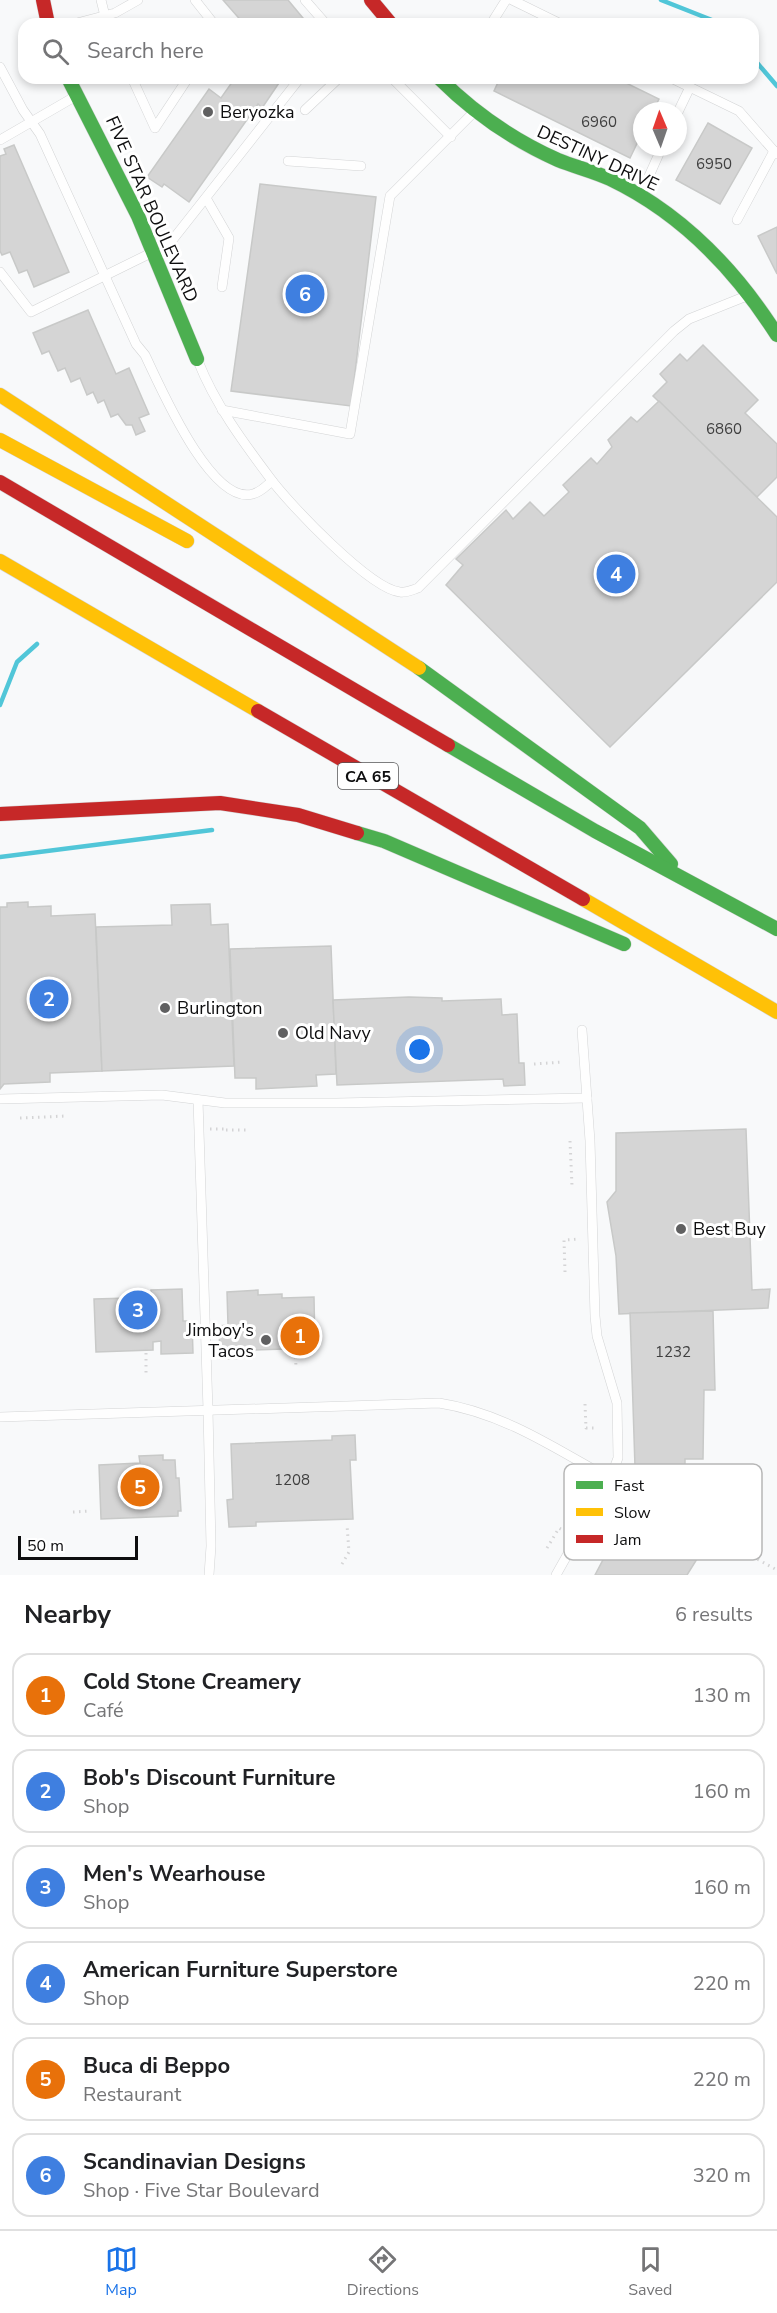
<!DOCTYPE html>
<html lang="en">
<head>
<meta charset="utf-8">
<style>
	:root { --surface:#fff; --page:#f6f6f6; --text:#202124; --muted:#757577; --line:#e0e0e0; --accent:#1a73e8 }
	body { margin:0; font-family:"Nunito Sans",sans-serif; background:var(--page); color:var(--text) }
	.compass { position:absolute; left:633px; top:102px; width:54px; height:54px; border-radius:50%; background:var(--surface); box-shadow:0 3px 9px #0003; rotate:358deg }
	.scale { position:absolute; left:18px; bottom:15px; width:120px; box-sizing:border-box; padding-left:6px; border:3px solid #0e0e0f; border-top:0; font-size:16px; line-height:21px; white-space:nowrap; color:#0e0e0f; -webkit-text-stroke:4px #fff; paint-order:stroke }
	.you { position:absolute; left:420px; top:1050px; width:21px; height:21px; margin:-15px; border:4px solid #fff; border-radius:50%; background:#1a73e8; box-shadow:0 0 0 9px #1a73e833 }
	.badge { display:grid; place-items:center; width:39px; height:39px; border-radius:50%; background:var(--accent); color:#fff; font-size:20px; font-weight:700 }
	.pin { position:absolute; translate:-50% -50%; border:3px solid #fff; box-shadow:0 2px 6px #0006 }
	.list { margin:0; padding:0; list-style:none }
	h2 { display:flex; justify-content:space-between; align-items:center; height:78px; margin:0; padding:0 24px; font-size:26px }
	h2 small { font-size:20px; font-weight:400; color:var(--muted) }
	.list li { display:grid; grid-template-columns:39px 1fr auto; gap:18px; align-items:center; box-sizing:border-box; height:84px; margin:0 12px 12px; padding:0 12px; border:2px solid var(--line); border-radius:18px }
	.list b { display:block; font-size:22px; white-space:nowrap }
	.list p { margin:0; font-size:20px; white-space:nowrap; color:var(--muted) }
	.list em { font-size:20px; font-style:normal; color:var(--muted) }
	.icon { flex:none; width:33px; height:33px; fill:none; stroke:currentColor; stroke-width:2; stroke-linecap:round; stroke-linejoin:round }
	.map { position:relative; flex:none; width:777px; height:1575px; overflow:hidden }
	.search { position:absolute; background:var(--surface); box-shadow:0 3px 9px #0003; left:18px; right:18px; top:18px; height:66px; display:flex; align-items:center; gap:15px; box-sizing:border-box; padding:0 21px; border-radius:18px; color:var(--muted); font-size:22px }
	.sheet { height:654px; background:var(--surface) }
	nav { display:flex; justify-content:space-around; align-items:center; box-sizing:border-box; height:84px; border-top:2px solid var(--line); background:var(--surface); font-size:16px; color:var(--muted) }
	nav a { display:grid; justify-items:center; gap:3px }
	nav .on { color:var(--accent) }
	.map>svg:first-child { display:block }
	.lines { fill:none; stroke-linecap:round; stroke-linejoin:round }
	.stream { stroke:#51c6d8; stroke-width:4.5 }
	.building { fill:#d5d5d5; stroke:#c8c9c8; stroke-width:1.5 }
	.lane-casing { stroke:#d3d4d5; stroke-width:10 }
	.fast-casing { stroke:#d3d4d5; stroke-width:15 }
	.slow-casing { stroke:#d3d4d5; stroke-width:15 }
	.jam-casing { stroke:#d3d4d5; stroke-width:15 }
	.path { stroke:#d4d4d5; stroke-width:3; stroke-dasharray:1.5 4.5; stroke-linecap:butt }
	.lane { stroke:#fefefe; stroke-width:9 }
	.fast { stroke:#4caf50; stroke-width:14 }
	.slow { stroke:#ffc107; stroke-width:14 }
	.jam { stroke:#c62828; stroke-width:14 }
	.poi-dot { fill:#606061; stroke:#fff; stroke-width:2 }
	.labels { text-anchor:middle; stroke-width:6; stroke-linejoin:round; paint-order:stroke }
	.number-label { font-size:15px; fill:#404040 }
	.shield { fill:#fff; stroke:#565657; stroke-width:1.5 }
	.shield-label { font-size:16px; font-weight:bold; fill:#0e0e0f }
	.poi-label { font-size:18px; fill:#0e0e0f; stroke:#fff; text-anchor:start }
	.street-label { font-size:18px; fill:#0e0e0f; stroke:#fff }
	.key { fill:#fff; stroke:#b7b7b7; stroke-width:1.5 }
	.key-label { font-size:16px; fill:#0e0e0f }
</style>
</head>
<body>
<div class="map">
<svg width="777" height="1575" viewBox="0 0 777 1575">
	<rect width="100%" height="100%" fill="#f8f9fa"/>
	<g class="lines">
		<!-- stream -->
		<g class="stream">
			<path d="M661 0 722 24"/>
			<path d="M753 58 777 86"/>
			<path d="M0 705 17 662 37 644"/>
			<path d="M0 857 212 830"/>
		</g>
	</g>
	<!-- building -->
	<g class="building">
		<path d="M223 0H288L308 24H244Z"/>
		<path d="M235 78H277L281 80 262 108 258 104 189 202 164 184 162 187 147 177 209 89 221 98Z"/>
		<path d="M500 78H616L659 99 653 111H642V133L630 158 494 91Z"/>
		<path d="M708 123 752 148 720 204 676 180Z"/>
		<path d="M14 145 69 272 34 287 27 270 19 273 10 252 2 255 0 251V156L6 154 4 149Z"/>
		<path d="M260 184 376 197 351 406 231 391Z"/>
		<path d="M777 227V274L758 236Z"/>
		<path d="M88 310 116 374 129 368 149 414 139 418 145 431 136 435 132 425H126L118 414 111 417 104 400 98 403 93 392 87 395 80 378 71 382 65 368 58 371 49 351 42 354 33 333Z"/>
		<path d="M703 345 758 400 745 413 777 444V477L757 497 653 396 667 382 660 374 680 354 687 361Z"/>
		<path d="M659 401 777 517V582L610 747 446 585 463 565 456 559 506 510 513 519 530 502 544 516 569 492 563 485 591 458 597 464 612 447 608 440 631 417 637 422Z"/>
		<path d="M28 902V907L51 906V916L95 914 102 1071 50 1073V1082L4 1084 0 1089V907H7V903Z"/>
		<path d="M210 904 211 925 228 924 234 1066 102 1071 96 927 172 925 171 905Z"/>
		<path d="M331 946 336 1074 316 1075 317 1086 256 1089V1078H235L230 949Z"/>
		<path d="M409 997 442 998V1001L501 999 502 1015 517 1014 519 1063H524L525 1085 504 1086 503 1079 337 1085 333 1000Z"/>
		<path d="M746 1129 752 1290 770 1289 768 1308 619 1314 616 1256 607 1202 616 1191V1133Z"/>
		<path d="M182 1289 183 1321H192L193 1353 161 1354V1341L153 1342V1350L96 1352 94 1299 129 1298V1295L151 1294V1290Z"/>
		<path d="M258 1290V1295L282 1294V1298L314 1297 315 1348 253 1350V1358L220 1359 219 1326 228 1325 227 1292Z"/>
		<path d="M713 1311 715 1390H704L703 1459H685V1466L635 1467 630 1313Z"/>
		<path d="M355 1435 356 1460H350L353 1519 256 1522V1526L229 1527 227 1500 233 1499 231 1444 332 1440V1436Z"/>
		<path d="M163 1455V1460H175L176 1478H179L181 1511H178V1516L101 1519 99 1465 140 1463 139 1456Z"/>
		<path d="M626 1516 697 1559 687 1575H595Z"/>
	</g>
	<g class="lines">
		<!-- lane casing -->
		<g class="lane-casing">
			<g id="lane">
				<path d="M101 0 107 24"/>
				<path d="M195 0 214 24"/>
				<path d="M305 0 326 24"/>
				<path d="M512 0 561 24"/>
				<path d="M73 24 115 13 138 0"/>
				<path d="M491 24 506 0"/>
				<path d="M0 67 23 110 40 134 136 344 145 355C160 386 211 506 253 494 261 492 266 486 272 481"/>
				<path d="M132 78 155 128 188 78"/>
				<path d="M392 78 451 137"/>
				<path d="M671 78 739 111 774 151"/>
				<path d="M305 110 339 78"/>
				<path d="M678 112 690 87"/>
				<path d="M0 140 76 96"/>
				<path d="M288 161 361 166"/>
				<path d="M641 194 662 147"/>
				<path d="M206 198 229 238 222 287"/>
				<path d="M737 220 774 151 776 154"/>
				<path d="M159 257 300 78"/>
				<path d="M0 272 31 312 151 253"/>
				<path d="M198 361C215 404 243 442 270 478 289 504 370 589 400 592 407 593 412 590 418 588L674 331 689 319 749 295"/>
				<path d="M222 410 350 434 390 196 473 113"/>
				<path d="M0 1099 162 1095 225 1103H336L587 1098"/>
				<path d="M198 1100 208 1410 211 1546 209 1575"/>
				<path d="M0 1417 439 1403C503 1413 555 1448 610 1479"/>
				<path d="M556 1575 610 1479 618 1458 617 1403 597 1336 595 1316 590 1141 582 1030"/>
			</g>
		</g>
		<!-- fast casing -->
		<g class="fast-casing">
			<g id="fast">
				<path d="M68 78 138 216 197 359"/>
				<path d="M439 78C474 113 513 140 558 160 575 167 593 171 610 179 681 213 735 269 777 335"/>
				<path d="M419 668 640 828 671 864"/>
				<path d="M448 745 595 831 777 929"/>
				<path d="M357 833 384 841 624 944"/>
			</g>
		</g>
		<!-- slow casing -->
		<g class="slow-casing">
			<g id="slow">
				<path d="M0 395 419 668"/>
				<path d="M0 440 187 541"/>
				<path d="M0 561 258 711"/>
				<path d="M583 899 777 1012"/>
			</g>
		</g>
		<!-- jam casing -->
		<g class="jam-casing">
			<g id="jam">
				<path d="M43 0 48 24"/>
				<path d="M371 0 391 24"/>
				<path d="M0 482 448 745"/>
				<path d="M258 711 583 899"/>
				<path d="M0 814 220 803 298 815 357 833"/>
			</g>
		</g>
		<!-- path -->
		<g class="path">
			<path d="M534 1064 563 1062"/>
			<path d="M20 1118 66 1116"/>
			<path d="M210 1129H226"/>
			<path d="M226 1130H250"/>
			<path d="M570 1141 572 1186"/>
			<path d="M565 1272 564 1240 580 1239"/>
			<path d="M295 1345 296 1368"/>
			<path d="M146 1347V1374"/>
			<path d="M585 1404 586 1428H596"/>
			<path d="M621 1484 777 1570"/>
			<path d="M73 1512 91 1511"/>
			<path d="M547 1548 559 1528 566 1532"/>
			<path d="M342 1564 349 1552 347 1525"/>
		</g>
		<!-- lane -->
		<use href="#lane" class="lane"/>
		<!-- fast -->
		<use href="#fast" class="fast"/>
		<!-- slow -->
		<use href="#slow" class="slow"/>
		<!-- jam -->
		<use href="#jam" class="jam"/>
	</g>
	<!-- markers -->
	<g class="poi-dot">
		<circle cx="208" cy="112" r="6"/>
		<circle cx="165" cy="1008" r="6"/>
		<circle cx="283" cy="1033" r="6"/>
		<circle cx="681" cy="1229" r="6"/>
		<circle cx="266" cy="1340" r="6"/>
	</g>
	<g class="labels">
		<!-- number labels -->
		<g class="number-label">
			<text x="599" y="127">6960</text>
			<text x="714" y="169">6950</text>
			<text x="724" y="434">6860</text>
			<text x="673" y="1357">1232</text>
			<text x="292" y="1485">1208</text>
		</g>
		<!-- shield labels -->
		<rect class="shield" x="338" y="763" width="60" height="26" rx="4.5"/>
		<g class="shield-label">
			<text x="368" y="782">CA 65</text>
		</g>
		<!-- poi labels -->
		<g class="poi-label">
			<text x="220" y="118">Beryozka</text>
			<text x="177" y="1014">Burlington</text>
			<text x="295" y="1039">Old Navy</text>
			<text x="693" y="1235">Best Buy</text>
			<text x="254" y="1336" text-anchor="end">Jimboy's<tspan x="254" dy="21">Tacos</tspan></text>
		</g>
		<!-- street labels -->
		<g class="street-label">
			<text transform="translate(598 158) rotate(25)" y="6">DESTINY DRIVE</text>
			<text transform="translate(152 209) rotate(66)" y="6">FIVE STAR BOULEVARD</text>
		</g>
	</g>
	<!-- legend -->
	<rect x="564" y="1464" width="198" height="96" rx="9" class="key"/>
	<rect x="576" y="1481" width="27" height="8" fill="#4caf50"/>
	<rect x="576" y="1508" width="27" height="8" fill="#ffc107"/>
	<rect x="576" y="1535" width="27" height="8" fill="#c62828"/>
	<g class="key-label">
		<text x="614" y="1491">Fast</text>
		<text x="614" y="1518">Slow</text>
		<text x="614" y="1545">Jam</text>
	</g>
</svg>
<svg class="compass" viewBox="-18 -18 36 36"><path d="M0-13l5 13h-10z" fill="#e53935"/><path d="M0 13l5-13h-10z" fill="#757577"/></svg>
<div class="scale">50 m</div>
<div class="you"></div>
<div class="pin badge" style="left:300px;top:1336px;background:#e8710a">1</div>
<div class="pin badge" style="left:49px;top:999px;background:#3f7fe0">2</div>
<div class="pin badge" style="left:138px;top:1310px;background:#3f7fe0">3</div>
<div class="pin badge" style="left:616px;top:574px;background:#3f7fe0">4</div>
<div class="pin badge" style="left:140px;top:1487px;background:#e8710a">5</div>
<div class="pin badge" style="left:305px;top:294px;background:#3f7fe0">6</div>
<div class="search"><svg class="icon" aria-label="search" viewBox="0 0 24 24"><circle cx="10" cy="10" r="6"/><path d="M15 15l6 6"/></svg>Search here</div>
</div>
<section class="sheet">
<h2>Nearby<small>6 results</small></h2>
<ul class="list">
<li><span class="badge" style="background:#e8710a">1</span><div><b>Cold Stone Creamery</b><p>Café</p></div><em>130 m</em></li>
<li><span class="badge" style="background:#3f7fe0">2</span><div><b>Bob's Discount Furniture</b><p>Shop</p></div><em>160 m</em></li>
<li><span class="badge" style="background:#3f7fe0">3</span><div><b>Men's Wearhouse</b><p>Shop</p></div><em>160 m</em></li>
<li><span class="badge" style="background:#3f7fe0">4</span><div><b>American Furniture Superstore</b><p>Shop</p></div><em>220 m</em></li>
<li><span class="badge" style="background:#e8710a">5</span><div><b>Buca di Beppo</b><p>Restaurant</p></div><em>220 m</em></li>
<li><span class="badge" style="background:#3f7fe0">6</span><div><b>Scandinavian Designs</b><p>Shop · Five Star Boulevard</p></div><em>320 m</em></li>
</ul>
</section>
<nav>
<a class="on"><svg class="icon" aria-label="map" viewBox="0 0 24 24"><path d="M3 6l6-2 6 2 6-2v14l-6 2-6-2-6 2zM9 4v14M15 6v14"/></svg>Map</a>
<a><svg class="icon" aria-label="directions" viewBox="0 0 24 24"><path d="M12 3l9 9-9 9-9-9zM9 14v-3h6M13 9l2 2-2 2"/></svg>Directions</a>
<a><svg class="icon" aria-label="saved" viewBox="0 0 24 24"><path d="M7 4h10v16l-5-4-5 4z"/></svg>Saved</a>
</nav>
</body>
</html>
